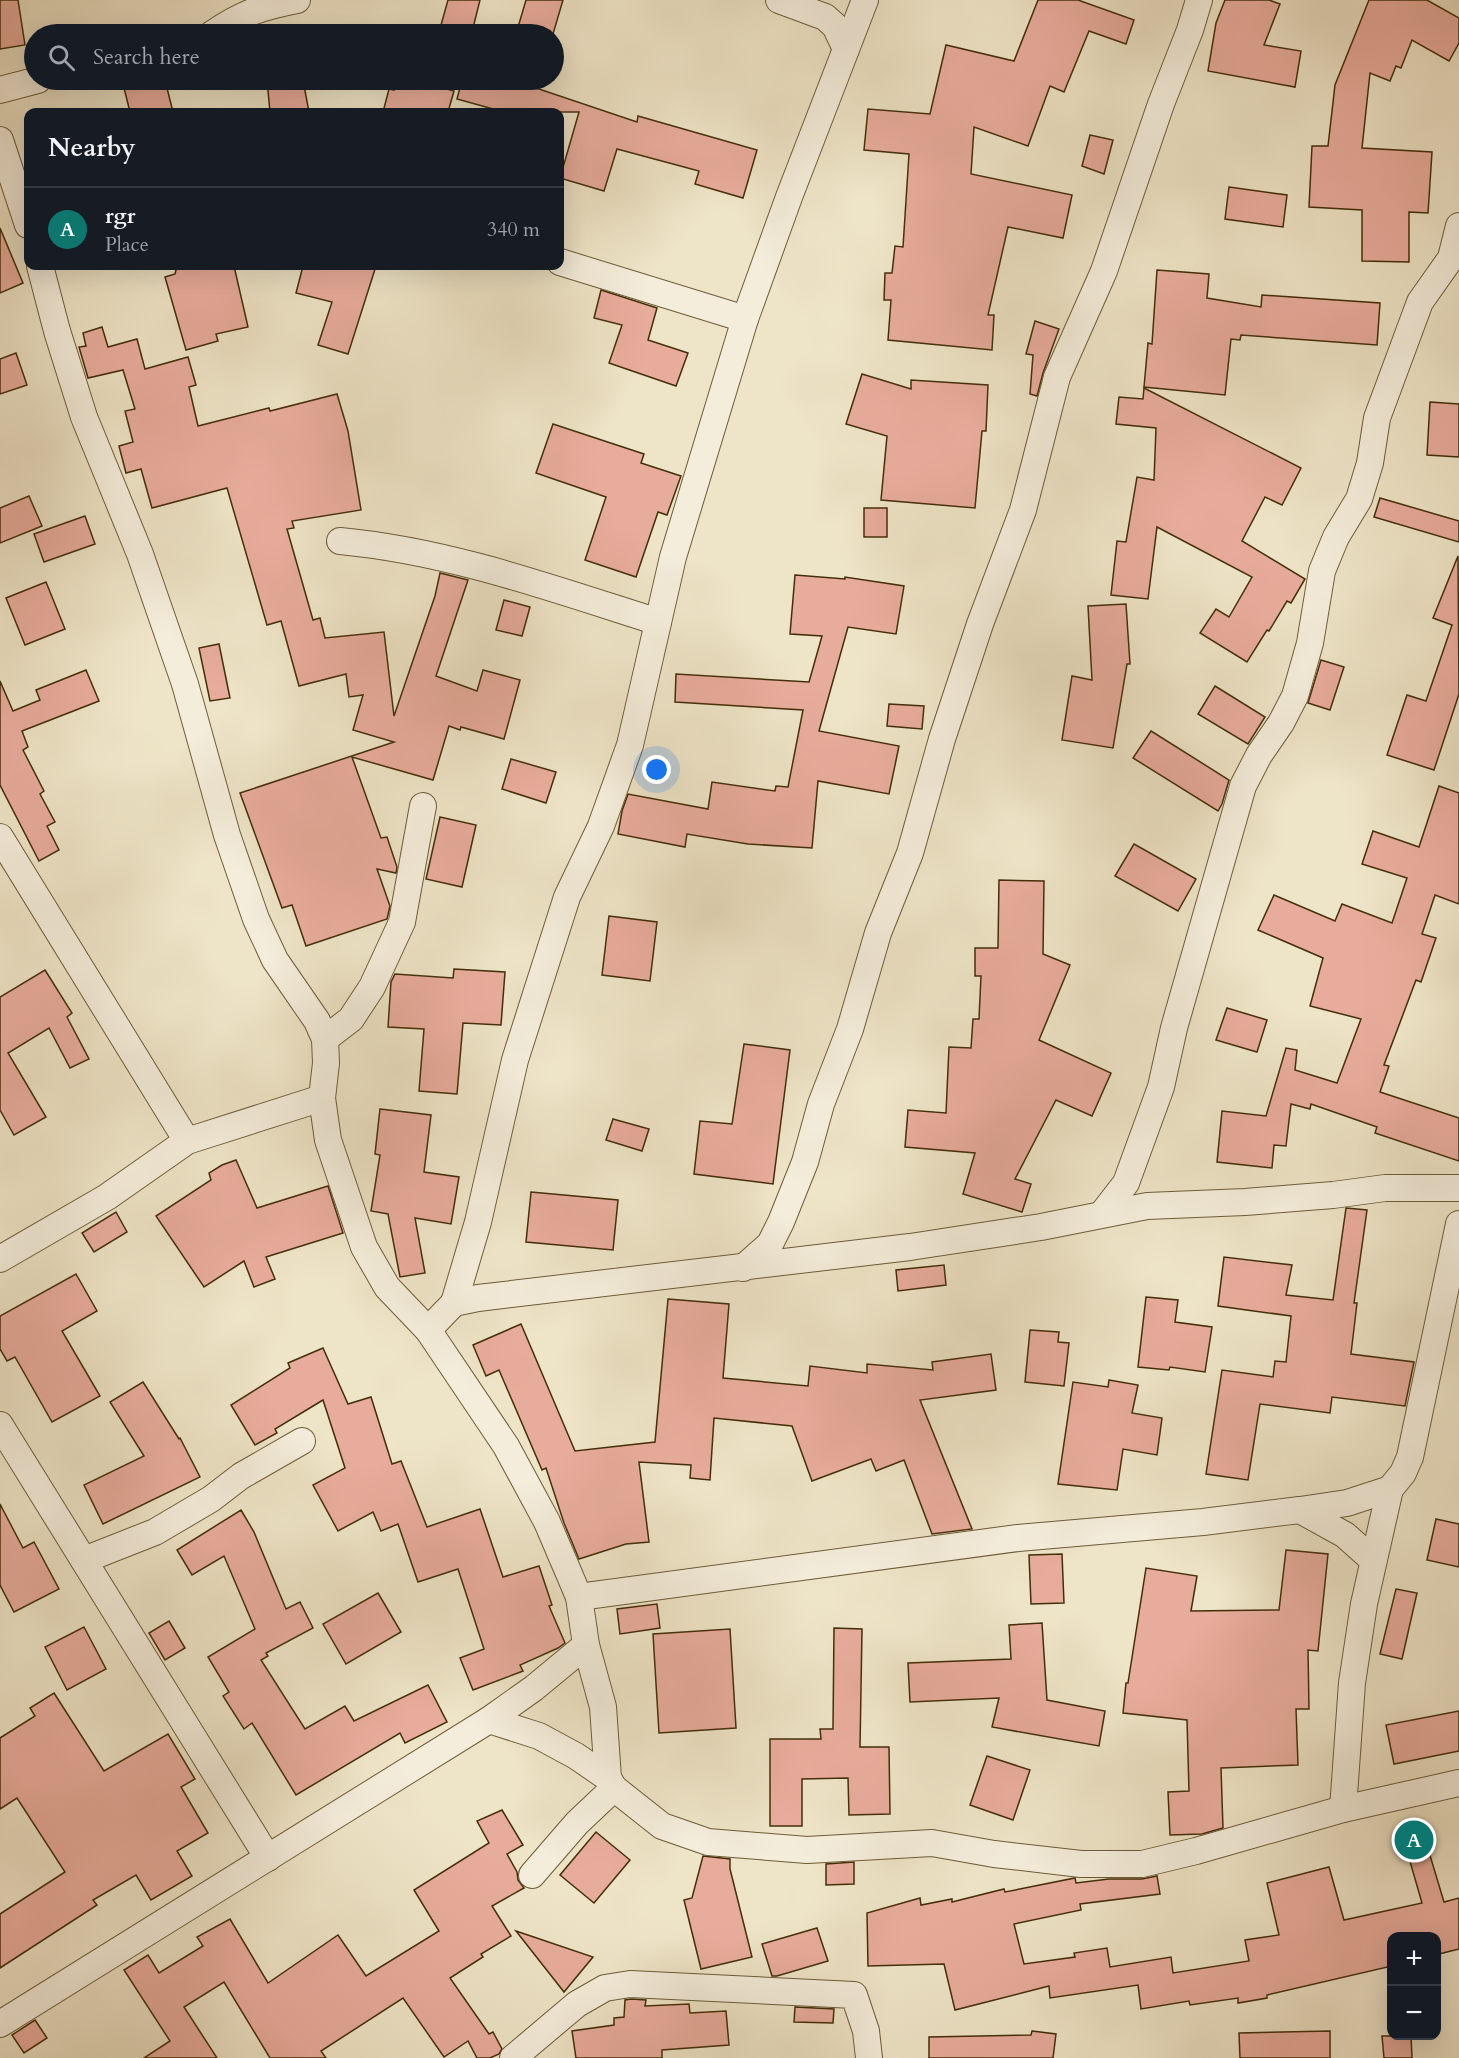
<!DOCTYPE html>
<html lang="en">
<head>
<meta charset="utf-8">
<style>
	:root { --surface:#171b24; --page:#242831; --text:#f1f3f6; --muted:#9ea1a6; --line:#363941; --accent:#0f766e }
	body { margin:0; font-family:Cardo,serif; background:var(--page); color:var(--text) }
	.controls { position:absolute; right:18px; bottom:18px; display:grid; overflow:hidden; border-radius:12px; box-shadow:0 6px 24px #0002 }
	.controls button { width:54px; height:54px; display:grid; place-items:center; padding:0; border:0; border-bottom:2px solid var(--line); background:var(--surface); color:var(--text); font:30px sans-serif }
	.you { position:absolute; left:657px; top:770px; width:21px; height:21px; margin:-15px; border:4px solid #fff; border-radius:50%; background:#1a73e8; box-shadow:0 0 0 9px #1a73e833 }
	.badge { display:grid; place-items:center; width:39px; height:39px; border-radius:50%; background:var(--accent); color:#fff; font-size:20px; font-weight:700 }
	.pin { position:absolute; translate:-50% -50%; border:3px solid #fff; box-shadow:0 2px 6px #0006 }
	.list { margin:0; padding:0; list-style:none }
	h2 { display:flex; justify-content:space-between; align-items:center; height:78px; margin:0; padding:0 24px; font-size:26px }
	h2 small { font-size:20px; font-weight:400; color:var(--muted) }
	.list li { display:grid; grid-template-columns:39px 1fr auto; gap:18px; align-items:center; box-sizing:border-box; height:84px; padding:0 24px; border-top:2px solid var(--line) }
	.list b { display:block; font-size:22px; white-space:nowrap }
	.list p { margin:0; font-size:20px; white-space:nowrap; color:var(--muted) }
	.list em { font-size:20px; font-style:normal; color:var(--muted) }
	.icon { flex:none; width:33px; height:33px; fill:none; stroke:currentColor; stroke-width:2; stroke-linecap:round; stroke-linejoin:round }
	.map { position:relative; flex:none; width:1459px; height:2058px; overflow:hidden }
	.search { position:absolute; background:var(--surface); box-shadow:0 6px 24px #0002; left:24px; top:24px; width:540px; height:66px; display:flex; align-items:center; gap:15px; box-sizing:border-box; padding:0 21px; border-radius:33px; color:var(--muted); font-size:22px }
	.panel { position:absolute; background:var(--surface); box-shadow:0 6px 24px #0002; left:24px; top:108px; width:540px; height:162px; border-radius:12px }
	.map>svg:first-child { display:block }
	.building { fill:#e8ac9c; stroke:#442e09; stroke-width:1.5 }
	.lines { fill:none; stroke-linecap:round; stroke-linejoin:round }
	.minor-casing { stroke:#6e5c38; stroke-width:28 }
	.minor { stroke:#f4eddb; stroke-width:26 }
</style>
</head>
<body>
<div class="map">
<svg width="1459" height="2058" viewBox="0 0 1459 2058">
	<rect width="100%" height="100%" fill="#eee4c7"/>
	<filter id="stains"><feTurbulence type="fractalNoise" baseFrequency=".00333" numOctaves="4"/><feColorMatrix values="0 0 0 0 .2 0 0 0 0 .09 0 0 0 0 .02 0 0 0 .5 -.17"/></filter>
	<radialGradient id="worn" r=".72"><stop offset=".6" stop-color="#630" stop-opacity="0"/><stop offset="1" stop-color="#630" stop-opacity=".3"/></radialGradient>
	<!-- building -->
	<g class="building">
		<path d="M0 0H18L25 45 0 49Z"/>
		<path d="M448 0H480L472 32 441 25Z"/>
		<path d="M526 0H563L553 34H516Z"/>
		<path d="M1038 0H1078L1134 20 1126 44 1089 31 1064 92 1050 86 1028 146 974 127 971 174 1072 195 1063 238 1008 227 988 315H994L992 350 888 340 891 300H884L885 273H892L895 246 903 247 909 154 864 150 868 109 930 114 946 45 1014 61Z"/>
		<path d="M1225 0H1269L1280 4 1264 45 1301 51 1295 87 1208 71 1216 23Z"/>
		<path d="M1369 0H1427L1459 18V43L1449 61 1412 40 1401 68 1396 66 1390 81 1370 73 1362 148 1432 152 1428 213 1409 212V262L1362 261V210L1309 207 1312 146H1328L1335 85Z"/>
		<path d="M140 80H165L173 112H130L123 84Z"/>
		<path d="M267 80H303L309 112H270Z"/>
		<path d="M396 80H422V82L454 91 448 112H383L389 89 394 90Z"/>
		<path d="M462 80H531L530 86 637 122 638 116 757 150 743 198 695 184 699 171 617 149 604 191 560 178 579 112H504L457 99Z"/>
		<path d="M1090 135 1113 140 1104 174 1082 166Z"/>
		<path d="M1229 187 1287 195 1283 227 1225 219Z"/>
		<path d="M0 228 23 283 0 293Z"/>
		<path d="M177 266H234L248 327 216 334 218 341 186 350 165 277 175 274Z"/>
		<path d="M303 266H376L348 354 318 345 332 302 296 293Z"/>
		<path d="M1157 270 1209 274 1207 298 1261 307 1262 295 1380 303 1377 345 1241 335 1240 340 1231 339 1225 395 1144 387 1148 343 1152 344Z"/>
		<path d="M601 290 657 308 648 340 688 353 676 386 609 363 622 325 594 318Z"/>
		<path d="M1035 321 1059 329 1043 373 1037 396 1030 394 1033 355 1026 354Z"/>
		<path d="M102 327 108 347 137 339 145 369 188 357 196 385 189 387 198 426 269 408 270 411 337 394 348 431 361 510 292 521 294 528 287 529 313 620 320 618 325 638 384 632 394 716 435 596 440 573 468 580 436 676 477 691 483 670 520 680 504 739 461 727 460 730 449 726 433 780 352 757 381 838 387 837 397 867 396 873 377 869 390 906 387 919 306 946 292 905 282 908 240 793 394 742 353 730 363 695 349 697 346 674 299 686 281 621 267 625 227 488 152 508 141 469 126 473 119 446 133 442 125 411 135 409 123 370 88 378 79 347 86 346 83 333Z"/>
		<path d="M16 353 27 385 0 394V359Z"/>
		<path d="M862 374 911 389V380L988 385 986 431H982L975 508 881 500 887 436 846 424Z"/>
		<path d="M1144 388 1301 468 1282 505 1265 497 1242 541 1305 579 1291 603 1287 601 1269 631 1267 630 1247 662 1200 633 1216 609 1229 617 1252 577 1157 527 1148 599 1111 595 1117 541 1126 542 1137 477 1154 480 1156 428 1116 424 1119 397 1143 399Z"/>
		<path d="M1430 402 1459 404V457L1427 455Z"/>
		<path d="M553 424 644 454 641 463 681 476 667 515 658 512 636 577 585 560 606 497 536 473Z"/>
		<path d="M29 496 42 526 0 543V508Z"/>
		<path d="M1380 498 1459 521V542L1374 517Z"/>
		<rect x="864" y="508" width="23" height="29"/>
		<path d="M85 516 95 544 44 562 34 534Z"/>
		<path d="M1458 556 1459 694 1434 770 1387 755 1407 695 1426 701 1452 625 1433 618Z"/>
		<path d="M795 575 845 579V577L904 586 896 634 848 627 819 731 899 746 889 794 818 781 812 848 748 844 687 834 685 847 618 834 622 811 628 794 708 809 712 782 775 791 776 786 788 787 803 710 675 702 676 674 809 682 822 636 790 634Z"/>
		<path d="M46 582 65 629 25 645 6 598Z"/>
		<path d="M504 600 530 607 522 636 496 630Z"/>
		<path d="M1126 604 1130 664H1127L1113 748 1062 740 1072 676 1092 680 1088 606Z"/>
		<path d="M219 644 230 698 210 701 199 648Z"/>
		<path d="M1321 660 1344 667 1330 710 1308 703Z"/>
		<path d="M86 670 99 701 22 731 28 747 23 750 44 791 40 794 55 822 47 826 59 850 39 861 0 785V681L13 711 40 700 36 690Z"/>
		<path d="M1215 686 1265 717 1248 744 1198 714Z"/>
		<path d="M889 704 924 706 922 729 887 726Z"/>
		<path d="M1151 731 1229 780 1222 804 1218 811 1133 758Z"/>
		<path d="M511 759 556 772 546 803 502 789Z"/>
		<path d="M1439 786 1459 793V904L1435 895 1422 934 1436 938 1421 982 1416 980 1384 1065 1389 1066 1380 1092 1459 1118V1161L1375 1133 1377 1127 1311 1104 1310 1109 1291 1104 1286 1146 1274 1145 1272 1168 1217 1162 1222 1111 1266 1116 1286 1048 1297 1050 1295 1070 1337 1083 1361 1019 1310 1006 1323 958 1258 930 1274 895 1335 921 1342 904 1392 923 1407 878 1362 864 1373 831 1419 847Z"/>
		<path d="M440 817 476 825 462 887 426 879Z"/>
		<path d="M1134 844 1196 879 1178 911 1115 876Z"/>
		<path d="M999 880 1044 881 1043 954 1070 965 1039 1040 1111 1073 1092 1116 1056 1100 1015 1179 1031 1184 1022 1212 963 1194 975 1153 905 1147 908 1110 946 1113 949 1047 971 1048 973 1019H979L981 976H975V948H998Z"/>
		<path d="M609 916 657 922 650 981 602 975Z"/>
		<path d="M454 969 505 972 501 1025 463 1023 457 1094 419 1091 424 1029 388 1027 391 982 395 974 453 978Z"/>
		<path d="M45 970 72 1013 67 1017 89 1059 70 1068 49 1028 8 1053 46 1117 14 1135 0 1110V997Z"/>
		<path d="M1227 1008 1267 1020 1257 1052 1216 1040Z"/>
		<path d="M744 1044 790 1050 773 1184 694 1174 700 1121 732 1124Z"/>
		<path d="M380 1109 431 1115 424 1172 459 1177 451 1224 415 1218 425 1273 400 1277 388 1214 371 1211 380 1155 375 1154Z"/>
		<path d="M613 1119 649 1129 642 1151 606 1140Z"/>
		<path d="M236 1160 257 1208 328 1186 343 1233 266 1257 275 1279 254 1287 244 1261 204 1287 156 1216 211 1180 209 1173 222 1165Z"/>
		<path d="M531 1192 618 1200 613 1250 526 1242Z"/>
		<path d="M1346 1208 1367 1210 1354 1303H1357L1351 1354 1414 1362 1405 1406 1332 1397 1330 1413 1260 1404 1248 1480 1206 1474 1222 1370 1273 1377 1275 1361 1286 1362 1291 1316 1218 1306 1224 1257 1292 1265 1286 1295 1333 1300Z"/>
		<path d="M116 1212 127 1232 94 1252 82 1233Z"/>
		<path d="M944 1265 946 1285 898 1291 896 1270Z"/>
		<path d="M76 1274 97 1311 62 1331 100 1396 52 1422 15 1357 7 1361 0 1349V1316Z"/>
		<path d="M1146 1297 1178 1300 1175 1322 1212 1327 1205 1372 1170 1367 1169 1370 1138 1367Z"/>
		<path d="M668 1299 729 1304 723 1378 808 1386 810 1366 867 1373V1364L933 1370 932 1362 991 1354 996 1390 920 1400 972 1529 932 1534 904 1460 876 1471 871 1459 812 1481 792 1426 714 1418 710 1480 690 1478 691 1465 639 1462 649 1542 626 1544 579 1559 564 1523 546 1468 542 1470 499 1370 486 1376 473 1345 521 1324 575 1451 655 1442Z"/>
		<path d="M1030 1330 1059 1332 1058 1342 1069 1343 1064 1386 1025 1382Z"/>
		<path d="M323 1348 348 1404 371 1397 392 1464 401 1461 427 1527 480 1509 503 1577 539 1566 552 1605 549 1606 565 1643 558 1648 520 1665 523 1671 473 1690 460 1658 484 1649 458 1569 418 1582 398 1524 381 1531 373 1512 338 1531 313 1485 345 1468 323 1400 275 1429 277 1433 255 1445 231 1405 290 1368 288 1363Z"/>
		<path d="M1109 1380 1138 1385 1132 1413 1162 1418 1157 1455 1123 1449 1117 1490 1058 1484 1073 1382 1108 1387Z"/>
		<path d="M143 1382 179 1439 180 1438 200 1477 103 1524 84 1485 144 1456 110 1402Z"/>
		<path d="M0 1504 23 1548 34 1542 59 1589 14 1612 0 1585Z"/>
		<path d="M241 1510 254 1532 286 1609 300 1602 313 1628 266 1653 268 1656 261 1660 305 1729 345 1706 354 1721 428 1685 447 1722 405 1743 400 1733 296 1795 252 1723 244 1729 223 1696 229 1692 208 1657 255 1629 224 1556 192 1575 177 1550Z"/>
		<path d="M1436 1519 1459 1524V1567L1427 1560Z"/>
		<path d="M1286 1550 1328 1554 1318 1651 1308 1650 1309 1709H1296L1298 1765 1221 1768 1223 1828 1202 1834 1170 1835 1168 1792 1189 1791 1187 1720 1123 1713 1126 1683H1128L1146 1568 1197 1576 1191 1611 1279 1610Z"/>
		<path d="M1062 1554 1064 1603 1031 1604 1029 1555Z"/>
		<path d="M1396 1589 1417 1593 1402 1659 1380 1654Z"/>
		<path d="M378 1593 401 1632 346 1664 323 1624Z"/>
		<path d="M657 1604 660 1628 620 1634 617 1609Z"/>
		<path d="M169 1621 185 1648 165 1660 149 1633Z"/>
		<path d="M1042 1623 1047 1700 1105 1711 1099 1746 992 1727 999 1698 910 1702 908 1663 1011 1659 1009 1625Z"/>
		<path d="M84 1627 106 1669 67 1690 45 1647Z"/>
		<path d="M834 1628 862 1629 860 1747H889L890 1814 849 1815 848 1778 802 1779V1826H770V1739H821L820 1729H833Z"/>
		<path d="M730 1629 736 1728 659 1733 653 1634Z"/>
		<path d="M54 1693 104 1771 168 1734 195 1779 181 1787 208 1833 177 1851 192 1876 151 1900 136 1875 93 1900 97 1905 0 1968V1914L65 1872 17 1798 0 1809V1738L35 1716 30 1708Z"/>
		<path d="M1459 1711V1751L1394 1764 1386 1725Z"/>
		<path d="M987 1756 1030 1770 1013 1820 970 1805Z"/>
		<path d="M502 1810 523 1845 507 1854 517 1872 518 1880 524 1888 492 1906 511 1936 481 1954 483 1957 450 1978 489 2034 493 2032 502 2049 499 2054 490 2058H477L468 2041 444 2057 403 1998 321 2051 326 2058H270L224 1982 184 2007 217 2058H144L170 2041 124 1970 148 1955 159 1973 203 1946 197 1937 230 1919 268 1983 338 1935 366 1976 439 1931 414 1890 489 1843 477 1821Z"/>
		<path d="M596 1832 630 1860 594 1903 560 1875Z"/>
		<path d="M1429 1852 1444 1902 1459 1898V1949L1439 1954 1437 1936H1392V1966L1267 1995V1998L1238 2003V1998L1190 2005 1189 2001 1141 2009 1138 1985 1050 1998 1049 1986 955 2010 944 1964 868 1966 867 1913 920 1898 921 1905 952 1899V1902L1004 1889 1005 1892 1075 1878 1076 1883 1109 1879H1142L1157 1876 1160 1894 1080 1904 1081 1910 1014 1924 1024 1964 1075 1957 1074 1953 1107 1948 1110 1967 1171 1957 1173 1973 1249 1961 1245 1940 1279 1935 1267 1883 1329 1867 1344 1920 1422 1903 1409 1858Z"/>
		<path d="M703 1856 730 1859V1869L752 1957 701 1969 684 1900 692 1898Z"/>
		<path d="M854 1862V1884L826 1885V1864Z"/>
		<path d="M817 1928 828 1961 777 1976H772L762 1944Z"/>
		<path d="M516 1931 593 1957 564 1992Z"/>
		<path d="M631 1999 646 2000 645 2006 689 2004 690 2013 726 2011 729 2045 662 2050V2058H576L572 2031 614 2025V2018L624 2017 625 2000Z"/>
		<path d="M795 2007 834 2009 833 2023 794 2022Z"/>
		<path d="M35 2020 47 2038 24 2053 12 2035Z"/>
		<path d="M1032 2031 1056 2034 1053 2058H929V2037L1031 2035Z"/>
		<path d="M1330 2031V2058H1240L1239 2033Z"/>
		<path d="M1382 2036H1411L1412 2058H1384Z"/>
	</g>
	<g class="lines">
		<!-- minor casing -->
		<g class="minor-casing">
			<g id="minor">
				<path d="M779 0 825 17 835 26 846 49"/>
				<path d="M212 34C243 13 261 7 297 0"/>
				<path d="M0 90 38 80"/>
				<path d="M0 140 28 225"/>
				<path d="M560 262 745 319"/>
				<path d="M40 266 57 331 84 417 140 554 185 684 227 835 256 919 275 960 317 1021 325 1039 326 1063 322 1098 328 1140 364 1247 387 1287 428 1330 506 1446 547 1522 579 1597 586 1645 603 1707 608 1778 614 1788 662 1826 708 1842 807 1850 932 1843 994 1854 1081 1864H1142L1196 1851 1343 1809 1459 1783"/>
				<path d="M340 541C449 551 554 589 658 622"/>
				<path d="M0 837 187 1141"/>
				<path d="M325 1039 351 1019 372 987 402 922 423 806"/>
				<path d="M1102 1214 1126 1183 1161 1087 1174 1028 1243 786 1259 755 1281 723 1295 696 1310 643 1322 571 1336 537 1359 499 1370 463 1377 418 1420 302 1451 258 1459 226"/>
				<path d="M0 1259 107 1197 187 1141 322 1098"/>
				<path d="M743 1268 770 1244 781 1222 805 1162 821 1104 850 1029 878 933 910 853 942 739 980 624 1023 510 1057 377 1104 271 1161 104 1190 30 1199 0"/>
				<path d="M454 1303 478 1222 515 1060 567 897 601 826 630 745 673 557 745 319 789 197 865 0"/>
				<path d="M428 1330 454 1303 478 1298 910 1247 1041 1227 1147 1206 1245 1202 1333 1195 1385 1188H1459"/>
				<path d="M0 1425 268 1858"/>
				<path d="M1300 1510 1345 1535 1373 1560"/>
				<path d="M84 1560 155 1532 211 1499 241 1476 302 1441"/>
				<path d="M579 1597 1018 1538 1203 1522 1300 1510 1347 1503 1390 1489"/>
				<path d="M489 1720 539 1736 576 1756 608 1778"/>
				<path d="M1343 1809 1352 1683 1364 1604 1390 1489 1403 1473 1410 1457 1459 1224"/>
				<path d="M532 1875 577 1823 614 1788"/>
				<path d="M0 2024 489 1720 534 1688 586 1645"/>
				<path d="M513 2058 577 2004 605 1988 630 1984 854 1995 866 2031 869 2058"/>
			</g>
		</g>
		<!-- minor -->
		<use href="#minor" class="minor"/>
	</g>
	<rect width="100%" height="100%" filter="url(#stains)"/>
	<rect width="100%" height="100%" fill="url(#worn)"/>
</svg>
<div class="controls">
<button>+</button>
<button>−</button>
</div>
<div class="you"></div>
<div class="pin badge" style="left:1414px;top:1840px">A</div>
<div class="search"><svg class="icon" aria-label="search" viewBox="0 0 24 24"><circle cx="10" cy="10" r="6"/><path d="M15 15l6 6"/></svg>Search here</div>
<section class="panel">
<h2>Nearby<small></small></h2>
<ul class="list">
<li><span class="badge">A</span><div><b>rgr</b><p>Place</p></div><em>340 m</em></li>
</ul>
</section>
</div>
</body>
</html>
